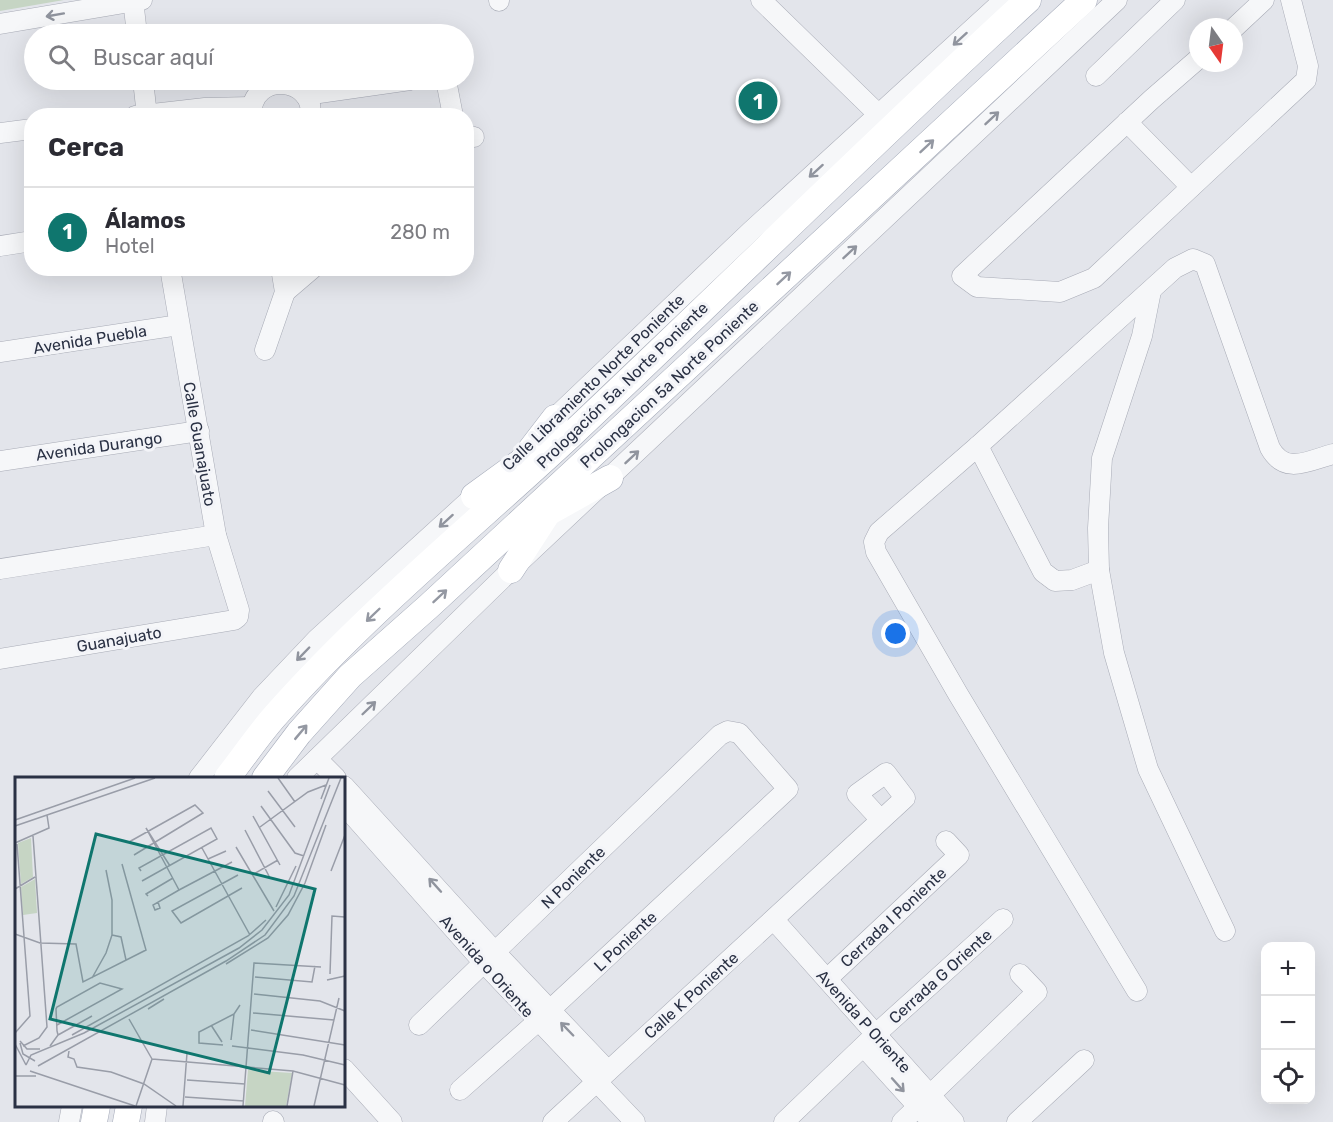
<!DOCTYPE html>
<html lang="es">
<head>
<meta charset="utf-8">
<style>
	:root { --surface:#fff; --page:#f2f2f3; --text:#2b2b33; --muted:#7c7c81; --line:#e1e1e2; --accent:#0f766e }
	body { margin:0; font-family:Rubik,sans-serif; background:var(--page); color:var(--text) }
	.controls { position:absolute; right:18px; bottom:18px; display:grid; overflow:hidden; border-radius:12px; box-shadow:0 6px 24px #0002 }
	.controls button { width:54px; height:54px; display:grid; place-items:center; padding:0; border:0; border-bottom:2px solid var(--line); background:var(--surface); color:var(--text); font:30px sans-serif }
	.compass { position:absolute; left:1189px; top:18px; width:54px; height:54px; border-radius:50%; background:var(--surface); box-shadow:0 6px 24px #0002; rotate:166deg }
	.you { position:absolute; left:896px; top:634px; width:21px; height:21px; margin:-15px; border:4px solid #fff; border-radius:50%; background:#1a73e8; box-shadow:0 0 0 9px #1a73e833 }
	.badge { display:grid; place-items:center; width:39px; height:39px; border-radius:50%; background:var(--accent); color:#fff; font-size:20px; font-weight:700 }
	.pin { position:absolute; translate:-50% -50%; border:3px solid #fff; box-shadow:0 2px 6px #0006 }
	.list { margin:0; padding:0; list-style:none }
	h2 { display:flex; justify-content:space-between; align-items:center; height:78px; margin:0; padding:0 24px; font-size:26px }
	h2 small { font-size:20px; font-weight:400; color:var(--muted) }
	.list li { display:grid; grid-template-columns:39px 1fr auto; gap:18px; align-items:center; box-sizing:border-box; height:90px; padding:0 24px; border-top:2px solid var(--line) }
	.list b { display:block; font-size:22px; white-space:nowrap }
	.list p { margin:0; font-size:20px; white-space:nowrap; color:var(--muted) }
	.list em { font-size:20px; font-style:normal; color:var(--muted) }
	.icon { flex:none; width:33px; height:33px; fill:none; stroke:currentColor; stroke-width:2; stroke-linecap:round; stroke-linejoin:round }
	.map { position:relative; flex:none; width:1333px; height:1122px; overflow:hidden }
	.search { position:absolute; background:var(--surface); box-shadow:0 6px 24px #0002; left:24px; top:24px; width:450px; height:66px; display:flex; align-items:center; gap:15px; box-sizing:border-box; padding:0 21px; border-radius:33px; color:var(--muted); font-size:22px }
	.panel { position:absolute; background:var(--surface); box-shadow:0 6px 24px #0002; left:24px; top:108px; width:450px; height:168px; border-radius:24px }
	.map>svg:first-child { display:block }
	.green { fill:#c6d5c4 }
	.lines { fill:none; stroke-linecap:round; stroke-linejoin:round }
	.minor-casing { stroke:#a8abb6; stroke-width:21 }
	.major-casing { stroke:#a2a8b7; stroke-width:27 }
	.minor { stroke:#f6f7f9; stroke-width:20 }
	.major { stroke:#fff; stroke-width:26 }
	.oneway { stroke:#90949e }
	.oneway2 { stroke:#9498a2 }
	.labels { text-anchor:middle; stroke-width:6; stroke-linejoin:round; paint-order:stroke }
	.street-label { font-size:16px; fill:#2a3144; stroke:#f3f4f8 }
	.inset-road { fill:none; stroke:#999da8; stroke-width:1.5 }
	.view { fill:#0f766e; fill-opacity:0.15; stroke:#0f766e; stroke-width:3 }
	.inset-edge { fill:none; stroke:#2a3144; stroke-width:3 }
</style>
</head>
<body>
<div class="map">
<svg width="1333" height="1122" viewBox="0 0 1333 1122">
	<rect width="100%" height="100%" fill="#e3e5eb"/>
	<!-- green -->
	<path class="green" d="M0 0H64L0 11Z"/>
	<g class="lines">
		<!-- minor casing -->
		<g class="minor-casing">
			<g id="minor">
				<path d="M133 0 137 34"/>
				<path d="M499 0V1"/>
				<path d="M761 0 878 114"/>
				<path d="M0 24 142 0"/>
				<path d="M1234 28 1264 0"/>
				<path d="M1198 59 1152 99 962 276 977 287 1060 292 1094 278 1306 80 1308 66 1291 0"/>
				<path d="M1096 76 1175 0"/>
				<path d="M143 80 147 116"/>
				<path d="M446 80 453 116"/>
				<path d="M305 95 410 80"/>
				<path d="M135 116 205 108 251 107"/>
				<path d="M251 116C252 68 317 79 310 116"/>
				<path d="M1127 122 1191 187"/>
				<path d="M0 133 32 129"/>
				<path d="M466 136 474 137"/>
				<path d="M0 246 32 241"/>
				<path d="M1151 291 1142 336 1102 458 1098 528 1099 570 1114 653 1148 769 1225 931"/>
				<path d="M285 292 313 268"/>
				<path d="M265 350 285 292 281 268"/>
				<path d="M0 352 179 325"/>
				<path d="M545 427 751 231 1004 0"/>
				<path d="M978 446 1043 572 1055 581 1072 580 1099 570"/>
				<path d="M0 461 199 431"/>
				<path d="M0 569 216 535"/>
				<path d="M0 659 234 620 238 617 239 610 216 535 170 268"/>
				<path d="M317 759 336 778"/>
				<path d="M199 778 262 697 317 639 483 488"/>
				<path d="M297 778 511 570 1117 0"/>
				<path d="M344 786 495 952 608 1071"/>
				<path d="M344 805 484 963 635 1122"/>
				<path d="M774 920 954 1122"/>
				<path d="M827 979 959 855 946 841"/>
				<path d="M1137 991 958 694 876 552 874 542 879 532 978 446 1175 268 1193 259 1205 264 1270 448C1285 475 1308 461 1333 454"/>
				<path d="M419 1025 720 735 728 731 739 733 788 789 538 1021 460 1090"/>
				<path d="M864 1047 932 1122"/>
				<path d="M344 1069 392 1122"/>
				<path d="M273 1121 274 1122"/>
				<path d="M69 1122 72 1106"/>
				<path d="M155 1122 157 1106"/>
				<path d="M553 1122 905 798 886 773 857 794 881 820"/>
				<path d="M784 1122 876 1034 1003 919"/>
				<path d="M902 1122 1037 992 1020 974"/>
				<path d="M1017 1122 1084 1060"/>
			</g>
		</g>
		<!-- major casing -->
		<g class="major-casing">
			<g id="major">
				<path d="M515 470 555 418"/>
				<path d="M474 496 518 464"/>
				<path d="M537 519 610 478"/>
				<path d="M511 570 551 508"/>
				<path d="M227 778C243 758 258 735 275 716 366 613 472 527 572 434 725 290 873 142 1028 0"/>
				<path d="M265 778 299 733 350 676 429 606 1084 0"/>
				<path d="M94 1122 97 1106"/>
				<path d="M126 1122 129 1106"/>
			</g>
		</g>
		<!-- minor -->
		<use href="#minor" class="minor"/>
		<!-- major -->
		<use href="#major" class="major"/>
	</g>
	<!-- one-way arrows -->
	<defs><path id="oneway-shaft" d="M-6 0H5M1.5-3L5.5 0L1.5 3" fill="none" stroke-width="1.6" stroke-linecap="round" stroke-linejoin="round" transform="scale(1.5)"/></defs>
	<g class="oneway">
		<use href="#oneway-shaft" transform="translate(55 15) rotate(170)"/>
		<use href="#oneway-shaft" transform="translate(960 39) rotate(138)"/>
		<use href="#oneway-shaft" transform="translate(992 118) rotate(-43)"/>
		<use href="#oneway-shaft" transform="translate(816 171) rotate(138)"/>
		<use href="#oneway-shaft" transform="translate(850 252) rotate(-43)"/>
		<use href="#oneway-shaft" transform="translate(632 457) rotate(-43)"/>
		<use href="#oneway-shaft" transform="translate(446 521) rotate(138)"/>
		<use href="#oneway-shaft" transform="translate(303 654) rotate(134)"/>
		<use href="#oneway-shaft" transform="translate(369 708) rotate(-44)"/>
		<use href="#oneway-shaft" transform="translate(435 885) rotate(-132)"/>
		<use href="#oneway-shaft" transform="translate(567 1029) rotate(-134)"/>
		<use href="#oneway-shaft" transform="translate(898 1085) rotate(48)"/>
	</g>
	<g class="oneway2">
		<use href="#oneway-shaft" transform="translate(927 146) rotate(-43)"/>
		<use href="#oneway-shaft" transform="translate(784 278) rotate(-43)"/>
		<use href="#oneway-shaft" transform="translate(440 596) rotate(-43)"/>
		<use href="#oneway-shaft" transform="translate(373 615) rotate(136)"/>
		<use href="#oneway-shaft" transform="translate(301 732) rotate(-50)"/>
	</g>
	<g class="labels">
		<!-- street labels -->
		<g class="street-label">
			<text transform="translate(90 339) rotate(-9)" y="6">Avenida Puebla</text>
			<text transform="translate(593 382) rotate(-44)" y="6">Calle Libramiento Norte Poniente</text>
			<text transform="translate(669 384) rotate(-43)" y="6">Prolongacion 5a Norte Poniente</text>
			<text transform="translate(622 385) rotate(-44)" y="6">Prologación 5a. Norte Poniente</text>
			<text transform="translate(200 444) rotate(80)" y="6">Calle Guanajuato</text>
			<text transform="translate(99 446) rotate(-8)" y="6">Avenida Durango</text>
			<text transform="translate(119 639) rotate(-10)" y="6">Guanajuato</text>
			<text transform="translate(573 877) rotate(-44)" y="6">N Poniente</text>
			<text transform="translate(893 917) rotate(-43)" y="6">Cerrada I Poniente</text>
			<text transform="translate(625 941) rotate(-43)" y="6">L Poniente</text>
			<text transform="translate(487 966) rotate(48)" y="6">Avenida o Oriente</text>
			<text transform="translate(940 976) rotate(-42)" y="6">Cerrada G Oriente</text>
			<text transform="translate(691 995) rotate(-42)" y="6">Calle K Poniente</text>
			<text transform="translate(864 1021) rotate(48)" y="6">Avenida P Oriente</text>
		</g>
	</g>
	<!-- overview -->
	<g transform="translate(15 777)">
		<rect width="330" height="330" fill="#e3e5eb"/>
		<path d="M16 61 18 100 6 107 3 66ZM20 102 22 136 8 138 6 110ZM233 293 277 296 271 329H230Z" fill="#c6d5c4"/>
		<path class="inset-road" d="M263 1 280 25M253 14 280 50M306 22 314 1M246 29 280 76 289 79M238 39 265 88M0 43 120 1M0 49 140 1M245 50 293 15 311 8M230 53 255 101M114 65 180 28 188 36 119 78M0 66 34 51 32 38M221 70 259 134M187 71 235 158M193 82 211 74M155 89 131 51 164 113M126 94 124 91 196 51 202 62 127 104M316 94 330 58M223 98 157 134 166 146 227 111M237 98 263 83M0 112 20 100M133 119 131 117 158 101M143 125 145 131 140 133 138 128 164 113 217 85M261 130 281 89M0 157 25 166 61 167 68 205 131 173 107 87M97 158 106 160 111 183M211 187 253 161 273 138 290 106 311 48M315 197 317 139 330 140M240 200 297 205 300 189M77 201 91 176 97 158V123L91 93M312 203 330 199M239 217 305 224 330 234M133 232 149 222M238 236 319 243M114 242 137 282 121 329M196 248 207 265M236 253 330 268M0 256 15 239 2 67M43 258 77 239M57 258 233 159 251 143M216 263 219 237 225 228M5 264 12 272H25M5 266 8 277 20 284M0 267 11 288M208 268 184 266V255L219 237M8 269 24 261 32 250 18 59M35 269 43 258 42 254 41 232 42 230 85 206 107 212 42 248M217 269 288 278 330 288M54 274 53 280 59 282 62 290 96 295 129 307 161 329M137 282 278 294 330 308M11 288 16 278 69 256 224 171 247 153 274 118 315 8M23 289 211 184 250 158 279 119 326 1M15 294 120 329M0 299H21M172 303 230 307M170 320 229 324M168 329 172 276M228 329 239 186 306 190M272 329 278 294M299 329 324 221"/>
		<path class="view" d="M81 57 300 112 254 296 35 242Z"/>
		<rect width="330" height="330" class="inset-edge"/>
	</g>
</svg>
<div class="controls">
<button>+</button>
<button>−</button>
<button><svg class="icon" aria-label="locate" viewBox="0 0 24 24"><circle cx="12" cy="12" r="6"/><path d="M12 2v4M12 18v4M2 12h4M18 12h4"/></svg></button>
</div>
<svg class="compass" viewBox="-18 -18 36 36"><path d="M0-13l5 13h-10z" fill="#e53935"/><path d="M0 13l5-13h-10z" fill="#7c7c81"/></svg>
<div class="you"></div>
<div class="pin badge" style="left:758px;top:101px">1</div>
<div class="search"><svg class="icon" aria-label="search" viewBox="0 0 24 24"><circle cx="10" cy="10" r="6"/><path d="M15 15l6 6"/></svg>Buscar aquí</div>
<section class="panel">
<h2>Cerca<small></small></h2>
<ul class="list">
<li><span class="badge">1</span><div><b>Álamos</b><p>Hotel</p></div><em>280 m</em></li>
</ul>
</section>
</div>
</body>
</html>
